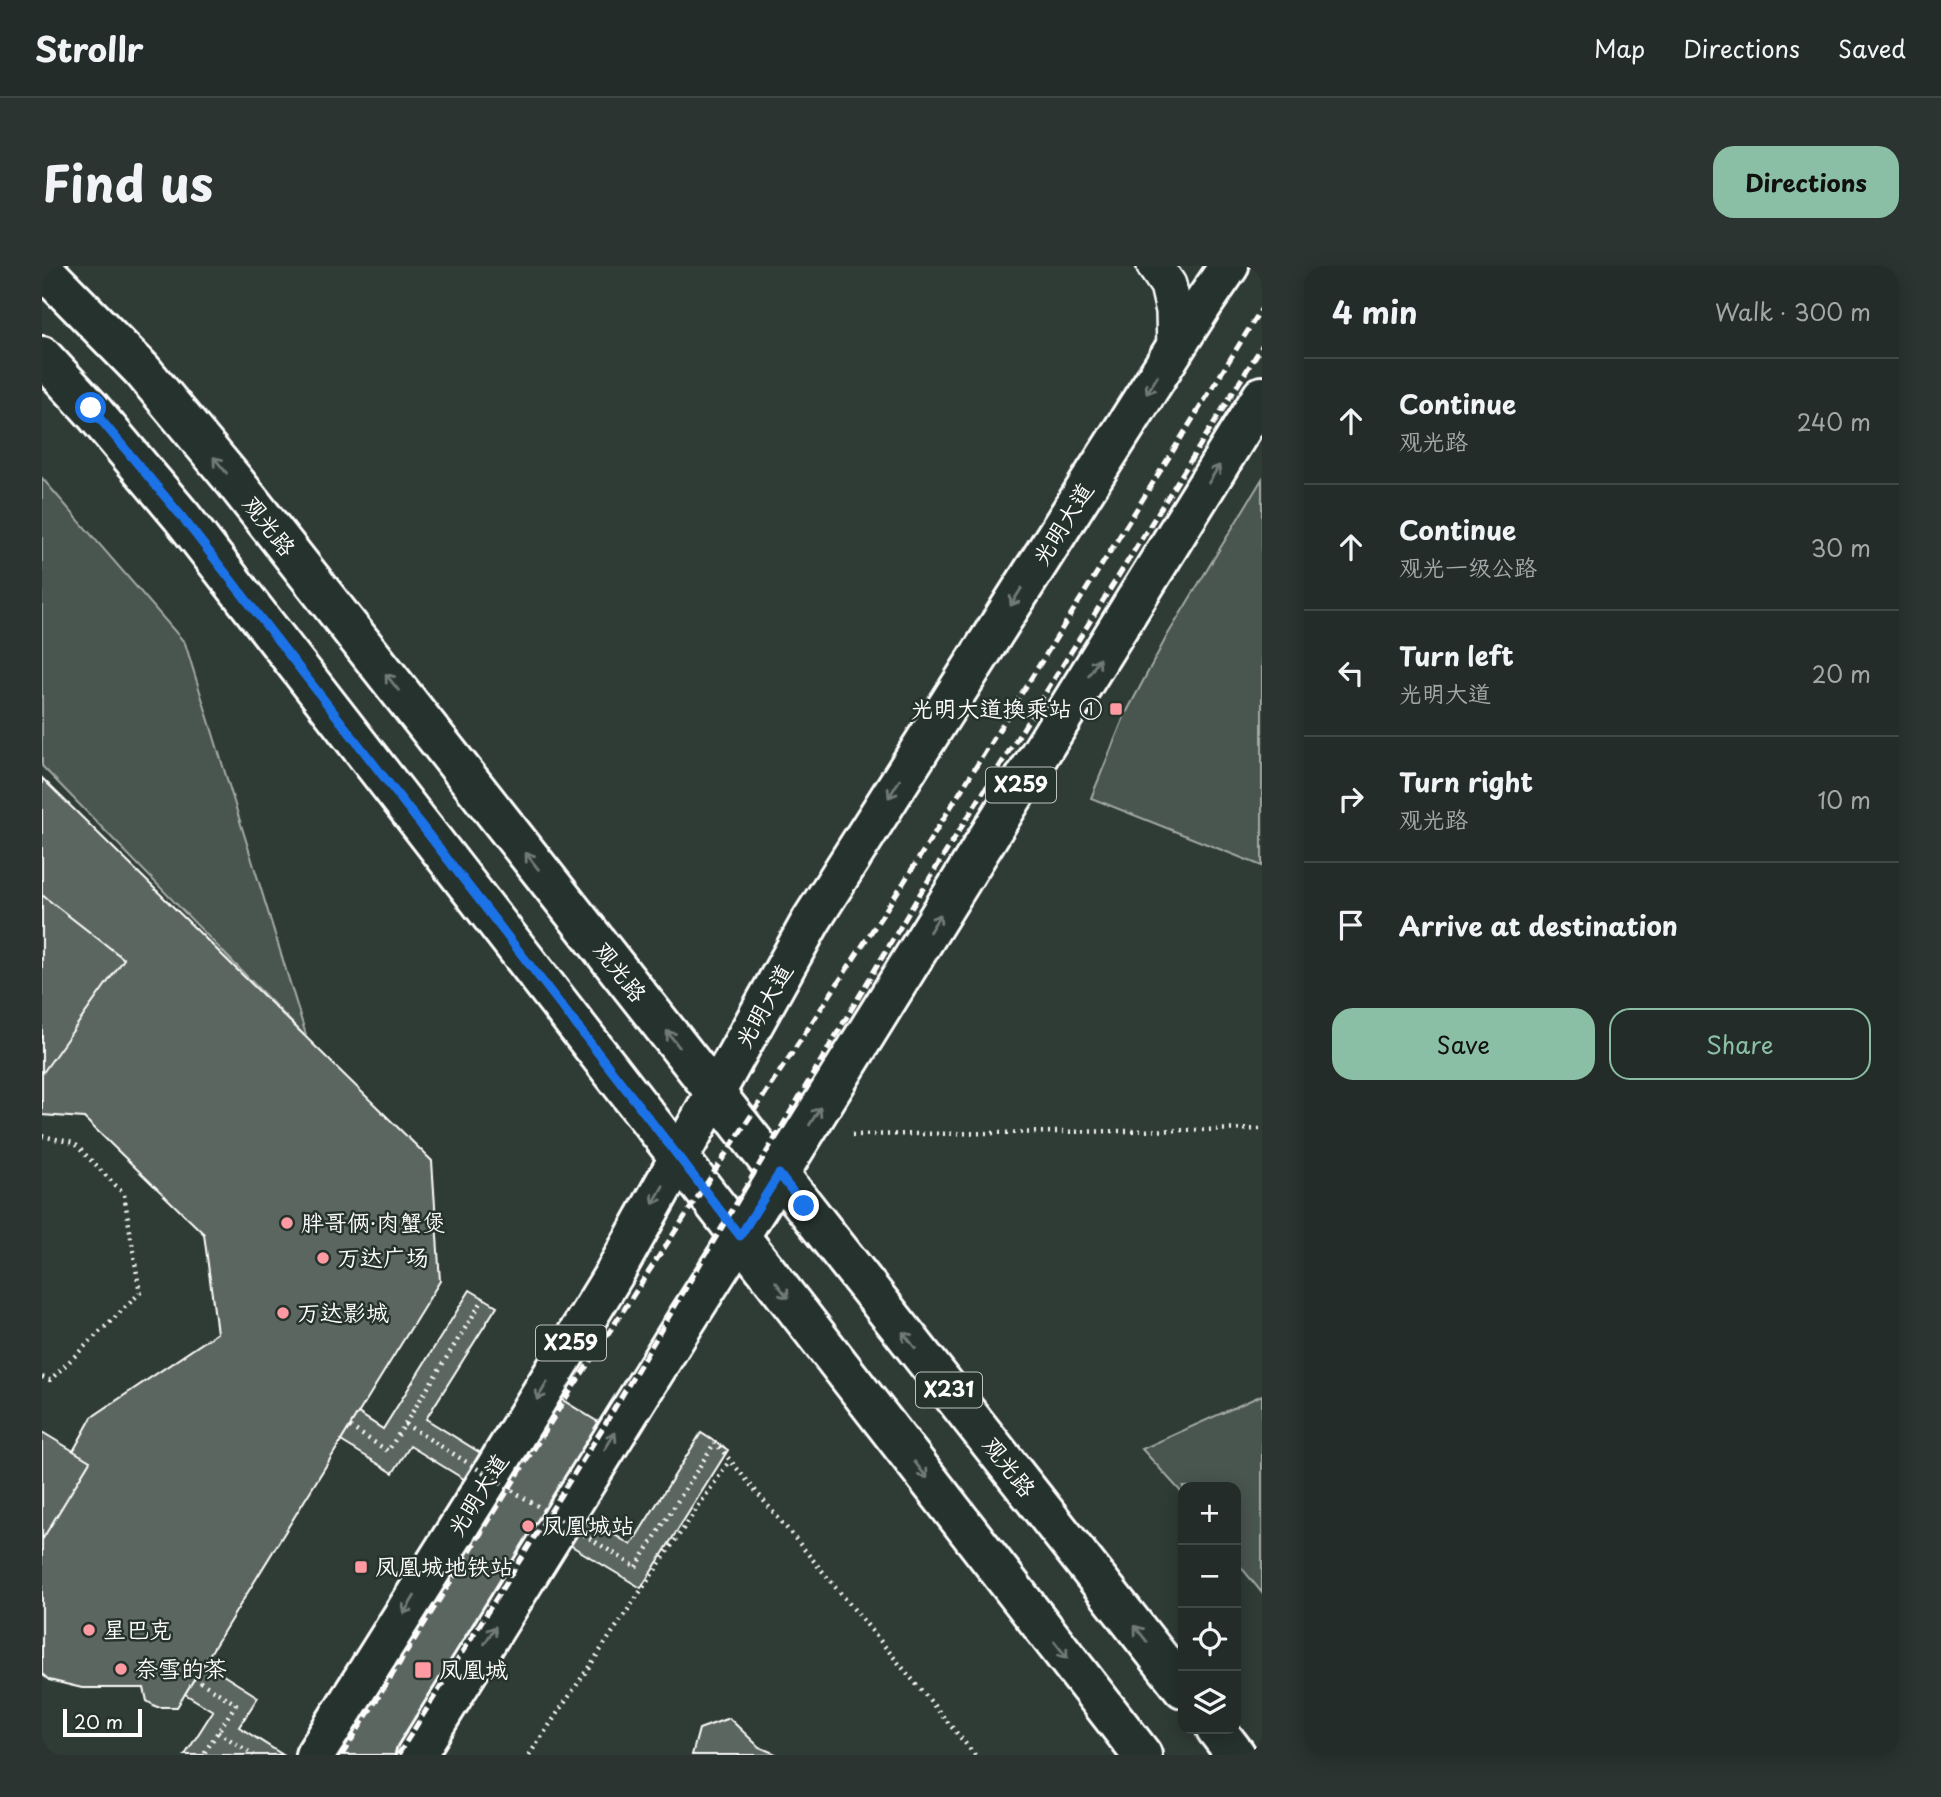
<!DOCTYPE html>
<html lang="en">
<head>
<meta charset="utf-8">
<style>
	:root { --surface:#232c28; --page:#2b3430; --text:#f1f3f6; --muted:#a3a7a8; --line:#404845; --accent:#8abfa5 }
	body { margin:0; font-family:"Playpen Sans","LXGW WenKai TC",sans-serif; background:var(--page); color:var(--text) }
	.controls { position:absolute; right:21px; bottom:21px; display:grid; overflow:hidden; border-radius:14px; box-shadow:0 4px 18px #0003 }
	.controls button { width:63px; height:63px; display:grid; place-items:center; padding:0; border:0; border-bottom:2px solid var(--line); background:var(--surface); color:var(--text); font:35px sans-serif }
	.scale { position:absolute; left:21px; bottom:18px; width:79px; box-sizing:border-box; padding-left:7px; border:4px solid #fff; border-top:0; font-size:19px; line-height:24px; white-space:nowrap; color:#fff; -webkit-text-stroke:5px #26332d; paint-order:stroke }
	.stop { position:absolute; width:21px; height:21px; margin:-16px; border:5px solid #1a73e8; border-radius:50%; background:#fff }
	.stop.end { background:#1a73e8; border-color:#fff; box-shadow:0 2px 7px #0008 }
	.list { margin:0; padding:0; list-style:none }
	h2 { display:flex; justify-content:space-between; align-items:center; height:91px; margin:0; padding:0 28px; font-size:30px }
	h2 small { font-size:23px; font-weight:400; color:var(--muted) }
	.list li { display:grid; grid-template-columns:46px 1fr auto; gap:21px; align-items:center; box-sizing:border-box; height:126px; padding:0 28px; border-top:2px solid var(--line) }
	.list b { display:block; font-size:26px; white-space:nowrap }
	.list p { margin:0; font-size:23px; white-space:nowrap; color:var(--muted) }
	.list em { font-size:23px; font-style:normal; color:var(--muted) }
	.actions { display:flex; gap:14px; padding:21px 28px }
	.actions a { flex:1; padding:16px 0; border:2px solid var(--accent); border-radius:21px; text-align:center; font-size:24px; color:var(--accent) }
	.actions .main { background:var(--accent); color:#111 }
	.icon { flex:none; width:38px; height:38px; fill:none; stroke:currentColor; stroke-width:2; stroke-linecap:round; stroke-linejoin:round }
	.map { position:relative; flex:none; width:1220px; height:1489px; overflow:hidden; border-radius:21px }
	header { display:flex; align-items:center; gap:42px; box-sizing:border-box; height:98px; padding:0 35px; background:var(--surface); border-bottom:2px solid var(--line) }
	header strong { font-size:33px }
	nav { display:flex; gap:38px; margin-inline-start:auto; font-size:24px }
	.intro { display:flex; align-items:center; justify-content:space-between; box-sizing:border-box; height:168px; padding:0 42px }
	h1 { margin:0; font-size:49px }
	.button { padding:18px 32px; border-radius:21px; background:var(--accent); color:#111; font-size:24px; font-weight:700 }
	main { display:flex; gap:42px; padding:0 42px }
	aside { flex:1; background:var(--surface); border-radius:21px; box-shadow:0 4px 18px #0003 }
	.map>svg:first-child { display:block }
	.green { fill:#4a544f; stroke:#a4aaa7; stroke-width:2 }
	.building { fill:#5b6661; stroke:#fff; stroke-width:2 }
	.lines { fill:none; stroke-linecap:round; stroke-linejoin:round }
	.minor-casing { stroke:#fff; stroke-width:40 }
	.major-casing { stroke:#fff; stroke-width:44 }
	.path { stroke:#fff; stroke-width:4.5; stroke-dasharray:2 5; stroke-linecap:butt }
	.minor { stroke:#26332d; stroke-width:35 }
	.major { stroke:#26332d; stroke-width:38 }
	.rail { stroke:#fff; stroke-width:5; stroke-dasharray:10 5; stroke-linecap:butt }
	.path-bridge { stroke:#fff; stroke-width:4.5; stroke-dasharray:2 5; stroke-linecap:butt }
	.oneway { stroke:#727a76 }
	.route { stroke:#1a73e8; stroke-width:9 }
	.poi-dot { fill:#ff9aa2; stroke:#26332d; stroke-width:2.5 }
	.labels { text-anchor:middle; stroke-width:5; stroke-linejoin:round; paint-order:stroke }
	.shield { fill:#26332d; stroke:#bec2c0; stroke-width:2 }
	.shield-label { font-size:21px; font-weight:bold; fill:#fff }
	.street-label { font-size:23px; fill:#fff; stroke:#26332d }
	.poi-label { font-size:23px; fill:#fff; stroke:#26332d; text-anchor:start }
</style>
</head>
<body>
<header>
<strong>Strollr</strong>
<nav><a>Map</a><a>Directions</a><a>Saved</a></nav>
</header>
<div class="intro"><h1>Find us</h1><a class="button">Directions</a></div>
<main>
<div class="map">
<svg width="1220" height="1489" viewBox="0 0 1220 1489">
	<rect width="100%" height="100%" fill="#2f3b35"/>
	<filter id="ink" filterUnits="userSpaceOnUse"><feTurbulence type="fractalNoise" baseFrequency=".0143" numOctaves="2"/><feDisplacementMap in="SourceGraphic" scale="14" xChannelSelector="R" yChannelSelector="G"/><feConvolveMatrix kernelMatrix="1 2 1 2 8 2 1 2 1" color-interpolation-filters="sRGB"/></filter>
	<g filter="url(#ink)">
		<!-- green -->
		<g class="green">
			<path d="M0 212 143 377 265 772 0 500Z"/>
			<path d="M1220 213V600L1049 532 1082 451 1125 370Z"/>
			<path d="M1220 1129V1327L1194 1295V1221H1141V1228L1100 1183Z"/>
		</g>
		<!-- building -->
		<g class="building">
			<path d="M0 512 390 895 398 1015 135 1441H115L105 1435 102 1422H40L7 1414 0 1408V1245L2 1238 50 1151 175 1067 162 968 42 852 0 849Z"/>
			<path d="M0 629 82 693 0 808Z"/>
			<path d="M428 1024 455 1040 384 1153 455 1197 501 1122 582 1172 535 1246 589 1279 659 1167 686 1184 599 1322 518 1273 383 1489H272L438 1223 368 1180 351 1207 299 1175 316 1147 341 1163Z"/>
			<path d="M0 1166 48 1195 0 1274Z"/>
			<path d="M162 1397 216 1431 197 1461 241 1489H143L171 1445 143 1428Z"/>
			<path d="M687 1452 717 1481 736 1489H650L657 1463Z"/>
		</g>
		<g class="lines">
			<!-- minor casing -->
			<g class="minor-casing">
				<path id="minor" d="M1113 0 1126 19 1132 45 1133 82"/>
			</g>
			<!-- major casing -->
			<g class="major-casing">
				<g id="major">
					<path d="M0 2 100 104 193 216 1141 1422"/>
					<path d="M0 90 49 143 140 251 1100 1489"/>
					<path d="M1174 1463 1194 1489"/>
					<path d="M273 1489 446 1214 572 1008 769 655 1161 38 1187 0"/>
					<path d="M374 1489 637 1066 737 908 1220 130"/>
				</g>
			</g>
			<!-- path -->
			<g class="path">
				<path d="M810 869 1220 863"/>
				<path d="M0 870 32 877 82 928 98 1027 8 1114 0 1111"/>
				<path d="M308 1161 346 1185 442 1032"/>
				<path d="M594 1301 673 1176 933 1489"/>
				<path d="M152 1412 194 1438 161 1489"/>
				<path d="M176 1466 212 1489"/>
				<path d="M487 1489 688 1194"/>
			</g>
			<!-- minor -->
			<use href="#minor" class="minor"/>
			<!-- major -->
			<use href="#major" class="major"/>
			<!-- rail -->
			<g class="rail">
				<path d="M300 1489 522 1135 862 616 1220 42"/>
				<path d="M356 1489 562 1160 879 626 1220 80"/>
			</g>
			<!-- path-bridge -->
			<path class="path-bridge" d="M363 1158 594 1301"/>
		</g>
		<!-- one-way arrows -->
		<defs><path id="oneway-shaft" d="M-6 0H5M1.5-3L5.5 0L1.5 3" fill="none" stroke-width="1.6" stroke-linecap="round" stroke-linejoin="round" transform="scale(1.75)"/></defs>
		<g class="oneway">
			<use href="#oneway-shaft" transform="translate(1110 119) rotate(122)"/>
			<use href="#oneway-shaft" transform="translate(178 199) rotate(-129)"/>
			<use href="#oneway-shaft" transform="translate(1172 208) rotate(-58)"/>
			<use href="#oneway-shaft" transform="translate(974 331) rotate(122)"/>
			<use href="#oneway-shaft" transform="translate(1052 401) rotate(-58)"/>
			<use href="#oneway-shaft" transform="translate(350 416) rotate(-128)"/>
			<use href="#oneway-shaft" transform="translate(852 523) rotate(122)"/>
			<use href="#oneway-shaft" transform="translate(490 595) rotate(-128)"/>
			<use href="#oneway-shaft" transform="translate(893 657) rotate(-58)"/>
			<use href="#oneway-shaft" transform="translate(631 773) rotate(-128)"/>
			<use href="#oneway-shaft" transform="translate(773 850) rotate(-58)"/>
			<use href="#oneway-shaft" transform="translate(616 929) rotate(119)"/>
			<use href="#oneway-shaft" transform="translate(740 1024) rotate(52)"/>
			<use href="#oneway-shaft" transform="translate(867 1074) rotate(-128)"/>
			<use href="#oneway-shaft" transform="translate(500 1125) rotate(121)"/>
			<use href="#oneway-shaft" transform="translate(568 1175) rotate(-58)"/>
			<use href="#oneway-shaft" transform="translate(879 1204) rotate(52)"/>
			<use href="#oneway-shaft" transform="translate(367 1339) rotate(122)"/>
			<use href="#oneway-shaft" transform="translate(1099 1368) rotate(-128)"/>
			<use href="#oneway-shaft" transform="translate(448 1369) rotate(-58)"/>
			<use href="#oneway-shaft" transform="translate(1019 1384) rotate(52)"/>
		</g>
	</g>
	<g class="lines" filter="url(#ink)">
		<!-- route -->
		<path class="route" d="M49 142 140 251 698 970 737 908 762 940"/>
	</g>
	<!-- markers -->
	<g class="poi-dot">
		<rect x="1067" y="436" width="14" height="14" rx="3.5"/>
		<circle cx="245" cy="957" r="7"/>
		<circle cx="281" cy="992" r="7"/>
		<circle cx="241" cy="1047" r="7"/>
		<circle cx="486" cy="1260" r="7"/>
		<rect x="312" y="1294" width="14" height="14" rx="3.5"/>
		<circle cx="47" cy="1364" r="7"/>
		<circle cx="79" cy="1403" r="7"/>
		<rect x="372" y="1395" width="18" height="18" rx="3.5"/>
	</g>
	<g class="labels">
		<!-- shield labels -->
		<g class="shield">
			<rect x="944" y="501.5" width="70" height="35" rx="5"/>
			<rect x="494" y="1059.5" width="70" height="35" rx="5"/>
			<rect x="874" y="1106.5" width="66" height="35" rx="5"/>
		</g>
		<g class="shield-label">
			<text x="979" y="526">X259</text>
			<text x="529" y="1084">X259</text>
			<text x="907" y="1131">X231</text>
		</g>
		<!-- street labels -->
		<g class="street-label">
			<text transform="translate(1021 258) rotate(-58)" y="8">光明大道</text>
			<text transform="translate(227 260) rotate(52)" y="8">观光路</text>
			<text transform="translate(578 706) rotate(52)" y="8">观光路</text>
			<text transform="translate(722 740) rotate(-61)" y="8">光明大道</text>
			<text transform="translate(967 1201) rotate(52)" y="8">观光路</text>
			<text transform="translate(436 1229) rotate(-58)" y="8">光明大道</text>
		</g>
		<!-- poi labels -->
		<g class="poi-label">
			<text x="1060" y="451" text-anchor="end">光明大道换乘站 ①</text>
			<text x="259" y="965">胖哥俩·肉蟹煲</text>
			<text x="295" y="1000">万达广场</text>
			<text x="255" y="1055">万达影城</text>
			<text x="500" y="1268">凤凰城站</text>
			<text x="333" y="1309">凤凰城地铁站</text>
			<text x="61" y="1372">星巴克</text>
			<text x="93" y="1411">奈雪的茶</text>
			<text x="397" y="1412">凤凰城</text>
		</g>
	</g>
</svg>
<div class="controls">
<button>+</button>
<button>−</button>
<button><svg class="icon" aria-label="locate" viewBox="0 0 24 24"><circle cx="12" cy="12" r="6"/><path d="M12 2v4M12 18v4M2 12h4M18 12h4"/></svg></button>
<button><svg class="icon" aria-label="layers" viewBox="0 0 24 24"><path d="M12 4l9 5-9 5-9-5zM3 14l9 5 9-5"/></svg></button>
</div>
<div class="scale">20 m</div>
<div class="stop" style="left:49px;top:142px"></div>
<div class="stop end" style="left:762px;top:940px"></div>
</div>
<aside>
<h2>4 min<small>Walk · 300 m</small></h2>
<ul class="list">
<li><svg class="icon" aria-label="ahead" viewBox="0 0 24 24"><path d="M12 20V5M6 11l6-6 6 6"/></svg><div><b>Continue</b><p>观光路</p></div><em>240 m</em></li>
<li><svg class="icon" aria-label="ahead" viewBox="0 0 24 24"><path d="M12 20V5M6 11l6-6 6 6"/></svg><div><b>Continue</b><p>观光一级公路</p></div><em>30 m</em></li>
<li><svg class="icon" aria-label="left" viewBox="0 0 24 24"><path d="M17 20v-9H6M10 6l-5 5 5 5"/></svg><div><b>Turn left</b><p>光明大道</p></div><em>20 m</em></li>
<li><svg class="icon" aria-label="right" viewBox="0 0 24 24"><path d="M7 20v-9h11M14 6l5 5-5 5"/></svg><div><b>Turn right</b><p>观光路</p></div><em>10 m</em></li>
<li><svg class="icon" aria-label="arrive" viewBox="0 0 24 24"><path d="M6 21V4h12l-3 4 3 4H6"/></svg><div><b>Arrive at destination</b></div></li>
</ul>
<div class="actions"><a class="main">Save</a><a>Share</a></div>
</aside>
</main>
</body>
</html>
